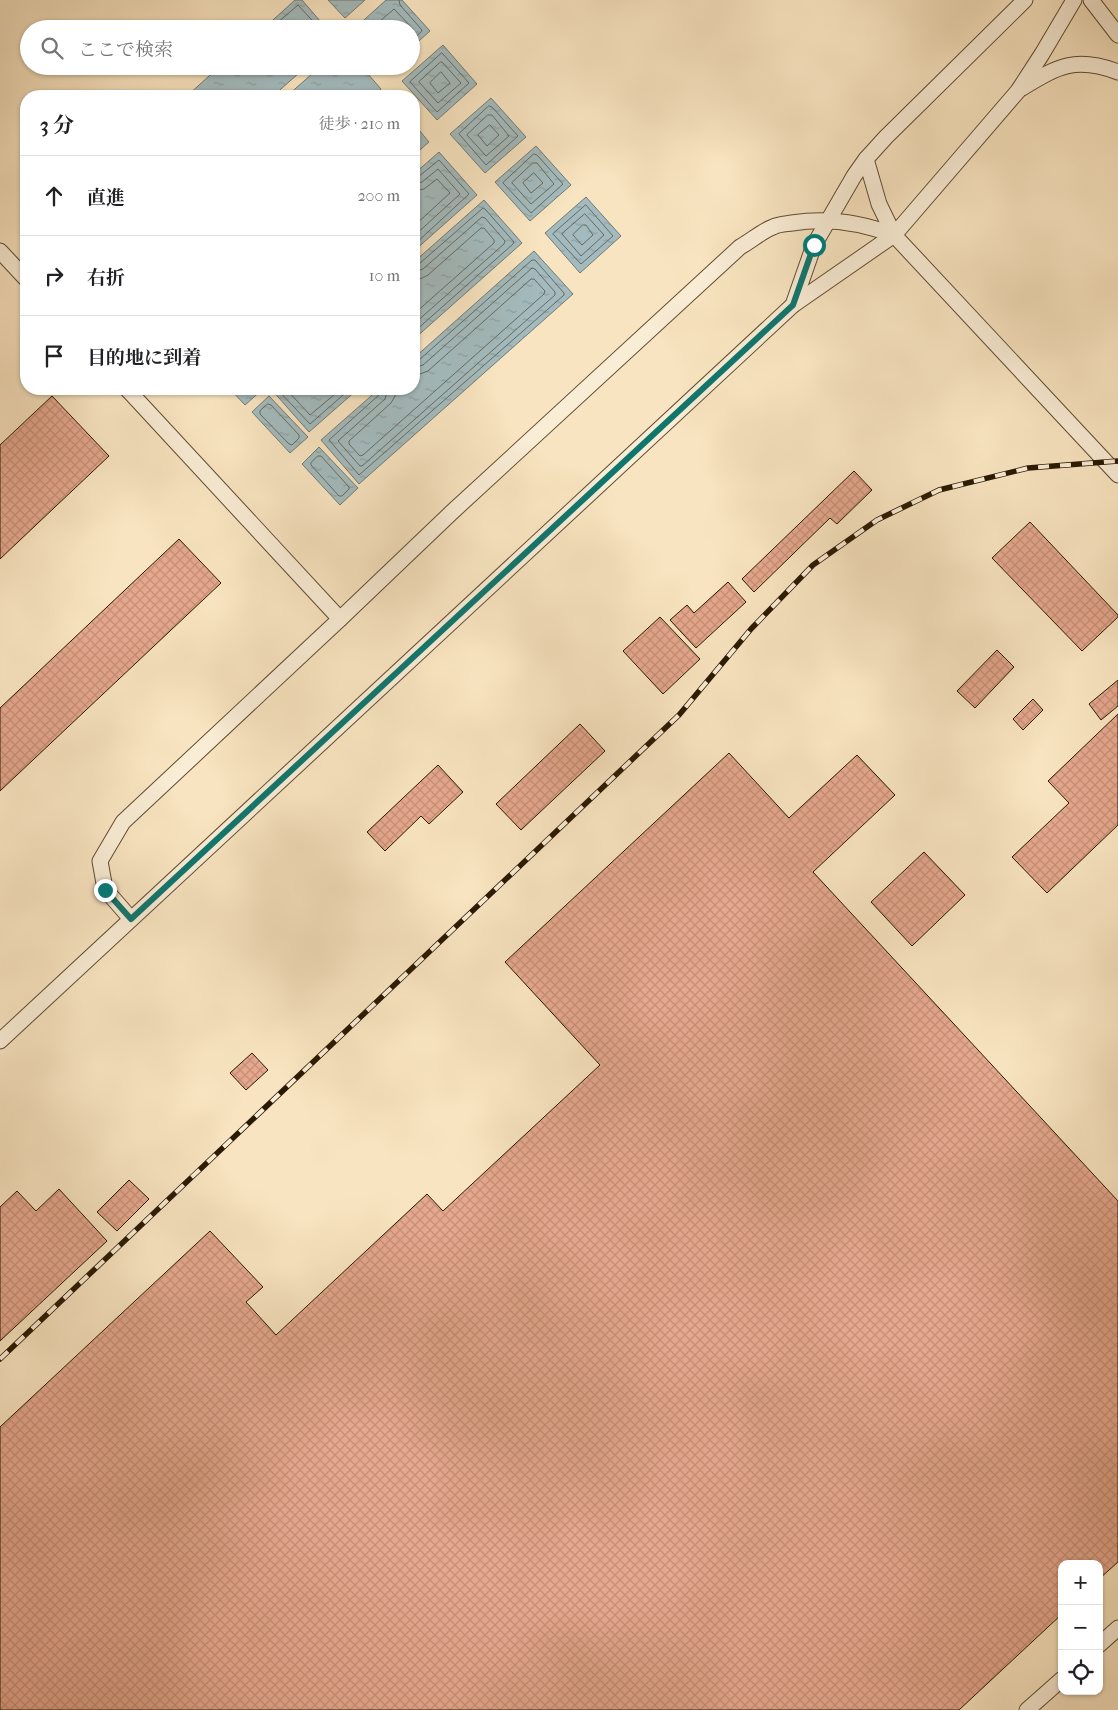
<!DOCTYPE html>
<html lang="ja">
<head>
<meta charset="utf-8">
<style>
	:root { --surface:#fff; --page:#f6f6f6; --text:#202124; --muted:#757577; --line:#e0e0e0 }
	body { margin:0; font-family:"IM FELL French Canon","Noto Serif JP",serif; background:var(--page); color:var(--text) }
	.controls { position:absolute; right:15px; bottom:15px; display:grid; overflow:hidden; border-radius:10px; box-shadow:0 1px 4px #0004 }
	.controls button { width:45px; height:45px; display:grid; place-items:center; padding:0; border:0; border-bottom:1px solid var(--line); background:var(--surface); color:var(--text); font:25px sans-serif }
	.stop { position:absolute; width:15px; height:15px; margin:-11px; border:4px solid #0f766e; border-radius:50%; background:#fff }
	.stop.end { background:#0f766e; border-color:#fff; box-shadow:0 1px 5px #0008 }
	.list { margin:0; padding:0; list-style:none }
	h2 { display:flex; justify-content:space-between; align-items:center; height:65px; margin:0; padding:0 20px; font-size:21px }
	h2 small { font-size:16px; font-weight:400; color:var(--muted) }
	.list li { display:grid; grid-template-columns:32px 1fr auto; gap:15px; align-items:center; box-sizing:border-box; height:80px; padding:0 20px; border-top:1px solid var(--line) }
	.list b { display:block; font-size:19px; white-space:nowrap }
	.list em { font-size:16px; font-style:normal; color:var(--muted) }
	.icon { flex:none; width:28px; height:28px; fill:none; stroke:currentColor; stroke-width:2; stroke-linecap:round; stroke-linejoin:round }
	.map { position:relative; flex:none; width:1118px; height:1710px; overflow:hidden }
	.search { position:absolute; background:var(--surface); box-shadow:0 1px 4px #0004; left:20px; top:20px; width:400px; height:55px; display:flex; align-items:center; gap:12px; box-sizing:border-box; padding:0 18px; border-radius:28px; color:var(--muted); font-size:19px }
	.panel { position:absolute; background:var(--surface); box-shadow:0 1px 4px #0004; left:20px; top:90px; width:400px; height:305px; border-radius:20px }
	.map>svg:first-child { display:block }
	.water { fill:url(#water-ripples); stroke:#737a73 }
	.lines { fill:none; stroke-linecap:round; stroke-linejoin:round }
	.shore { stroke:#666a60; stroke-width:1 }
	.building { fill:url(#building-cross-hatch); stroke:#2a1902 }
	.lane-casing { stroke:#5e4c32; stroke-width:17 }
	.lane { stroke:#faedd6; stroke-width:15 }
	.rail-casing { stroke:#2a1902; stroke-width:5.5 }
	.rail { stroke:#faedd6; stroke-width:4; stroke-dasharray:11; stroke-linecap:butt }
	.route { stroke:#0f766e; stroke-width:6 }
</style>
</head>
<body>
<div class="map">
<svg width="1118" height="1710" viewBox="0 0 1118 1710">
	<defs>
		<pattern id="water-ripples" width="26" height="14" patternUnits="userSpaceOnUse" patternTransform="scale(1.25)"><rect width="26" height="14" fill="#a3bbbe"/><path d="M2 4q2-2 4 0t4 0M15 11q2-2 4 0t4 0" fill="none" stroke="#8ca0a2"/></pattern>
		<pattern id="building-cross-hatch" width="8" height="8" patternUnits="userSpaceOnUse" patternTransform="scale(1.25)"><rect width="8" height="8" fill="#e5a78d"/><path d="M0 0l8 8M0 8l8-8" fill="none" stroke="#c58f78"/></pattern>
	</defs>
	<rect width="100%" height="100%" fill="#f8e4c0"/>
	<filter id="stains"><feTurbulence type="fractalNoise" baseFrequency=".004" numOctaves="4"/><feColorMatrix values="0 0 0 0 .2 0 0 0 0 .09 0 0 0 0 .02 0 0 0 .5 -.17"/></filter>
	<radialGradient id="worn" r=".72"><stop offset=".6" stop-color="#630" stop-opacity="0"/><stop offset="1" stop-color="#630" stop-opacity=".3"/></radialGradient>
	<!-- water -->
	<g class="water">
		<path d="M295 0H302L327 29H263Z"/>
		<path d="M328 0H365L345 18Z"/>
		<path d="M386 0H402L430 31 411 48V29H354Z"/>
		<path d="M443 45 477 84 437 120 402 81Z"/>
		<path d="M220 66H307L273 96H187Z"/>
		<path d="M321 66H361L381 89 373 96H287Z"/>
		<path d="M491 98 526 137 485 173 450 134Z"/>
		<path d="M414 124 429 142 414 155Z"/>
		<path d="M536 146 571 185 530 221 495 182Z"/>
		<path d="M439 152 477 195 414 251V174Z"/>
		<path d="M586 197 621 236 580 273 545 233Z"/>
		<path d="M484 200 522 243 414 339V262Z"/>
		<path d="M534 251 573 294 359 484 321 440 379 389H414V358Z"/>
		<path d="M230 389H263L245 405Z"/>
		<path d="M271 389H358L309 432Z"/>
		<path d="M269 396 308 437 290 453 252 412Z"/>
		<path d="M319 447 358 488 340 505 302 464Z"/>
	</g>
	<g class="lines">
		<!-- shore -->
		<g class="shore">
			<path d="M399 0 400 5 422 30 421 32 411 41"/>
			<path d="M270 29 298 5 320 29"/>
			<path d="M371 29 394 9 413 29 411 33"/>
			<path d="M442 53 469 83 437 112 410 82Z"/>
			<path d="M441 62 443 63 461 83 438 103 419 82Z"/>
			<path d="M441 72 450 83 438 93 430 83Z"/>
			<path d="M489 106 492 107 518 136 486 165 459 134Z"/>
			<path d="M488 115H492L509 136 486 156 467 135Z"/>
			<path d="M490 125 499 135 487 146 478 135Z"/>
			<path d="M534 154 537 155 563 184 531 213 503 183Z"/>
			<path d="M533 163H537L554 184 531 204 512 183Z"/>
			<path d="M534 173 543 183 531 193 523 183Z"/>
			<path d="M414 177H418L439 160 469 194 414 245"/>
			<path d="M414 184 422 182 438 169 460 194 414 236"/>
			<path d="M414 191 424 189 437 179 450 193 414 226"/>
			<path d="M586 205 613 236 581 264 553 234Z"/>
			<path d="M585 214 604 235 581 256 562 234Z"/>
			<path d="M583 225H586L593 235 582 245 573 235Z"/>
			<path d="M414 266 419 264 483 208 485 209 514 242 513 244 414 332"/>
			<path d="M414 272 423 269 482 217 485 218 505 241 504 244 414 324"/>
			<path d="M414 279H420L428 275 481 228H484L494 240V243L414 314"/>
			<path d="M277 389 310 424 350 389"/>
			<path d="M286 389 310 415 341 389"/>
			<path d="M382 389 380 394 329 440 359 475 564 295V293L535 260H532L419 360 414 361"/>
			<path d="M388 389 385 399 338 441 360 466H362L555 295V292L535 269 532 268 423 365 414 368"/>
			<path d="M396 389 395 396 391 403 349 441V444L360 456 363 455 544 294 545 291 534 279H531L428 371 420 374 414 375"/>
			<path d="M268 404 271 405 299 435V438L292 445 289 444 260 414V411Z"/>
			<path d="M318 456H321L349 487V489L342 496H339L311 465V463Z"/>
		</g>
	</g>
	<!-- building -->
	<g class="building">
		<path d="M52 396 109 456 0 559V445Z"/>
		<path d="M854 471 872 490 837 524 830 518 754 592 742 579Z"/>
		<path d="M1030 522 1118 615V617L1082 651 992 558Z"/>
		<path d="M179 539 221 583 0 791V708Z"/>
		<path d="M728 582 746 602 696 648 670 620 687 605 694 613Z"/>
		<path d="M660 617 700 659 663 694 623 651Z"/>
		<path d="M997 650 1014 667 975 708 957 691Z"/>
		<path d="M1118 680V706L1101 720 1089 704Z"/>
		<path d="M1033 699 1043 710 1023 730 1013 719Z"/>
		<path d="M1118 714V825L1047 893 1012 857 1069 803 1048 781Z"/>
		<path d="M580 724 605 751 521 830 496 804Z"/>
		<path d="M729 753 789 818 857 755 895 795 813 872 1118 1201V1562L1099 1579V1564H1062V1614L959 1710H0V1427L210 1231 263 1287 246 1302 276 1335 427 1194 443 1211 600 1065 505 962Z"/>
		<path d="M438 765 463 792 429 824 421 816 385 851 367 832Z"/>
		<path d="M924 852 965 895 912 946 871 902Z"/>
		<path d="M252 1053 268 1070 246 1090 230 1073Z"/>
		<path d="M129 1180 149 1199 117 1231 97 1212Z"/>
		<path d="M59 1189 107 1241 0 1341V1207L17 1191 36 1211Z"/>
	</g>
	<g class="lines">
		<!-- lane casing -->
		<g class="lane-casing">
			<g id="lane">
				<path d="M1091 0 1118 35"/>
				<path d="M1022 88C1058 66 1076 56 1118 72"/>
				<path d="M866 159 879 204 894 235 1118 475"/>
				<path d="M0 251 26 279"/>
				<path d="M793 305 814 245 854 176 866 159 886 137 1025 0"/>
				<path d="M127 389 340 619"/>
				<path d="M131 919 105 889 100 861 123 822 340 619 451 513 740 247C751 241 762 231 773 227 779 224 786 224 792 223 828 217 860 222 894 235"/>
				<path d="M0 1041 793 305 894 235 1018 91 1042 54 1074 0"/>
				<path d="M1099 1645 1118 1628"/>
				<path d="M1027 1710 1062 1679"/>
			</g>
		</g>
		<!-- lane -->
		<use href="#lane" class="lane"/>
		<!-- rail casing -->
		<g class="rail-casing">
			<path id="rail" d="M0 1359 679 715 751 629 813 565 877 520 939 490 1028 468 1118 461"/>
		</g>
		<!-- rail -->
		<use href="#rail" class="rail"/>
	</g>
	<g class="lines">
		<!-- route -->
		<path class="route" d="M105 890 131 919 793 305 814 245"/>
	</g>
	<rect width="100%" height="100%" filter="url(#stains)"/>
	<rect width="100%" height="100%" fill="url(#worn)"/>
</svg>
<div class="controls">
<button>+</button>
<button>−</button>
<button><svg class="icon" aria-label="locate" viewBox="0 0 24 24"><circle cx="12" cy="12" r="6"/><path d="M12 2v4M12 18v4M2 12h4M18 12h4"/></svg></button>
</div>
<div class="stop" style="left:814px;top:245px"></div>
<div class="stop end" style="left:105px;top:890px"></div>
<div class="search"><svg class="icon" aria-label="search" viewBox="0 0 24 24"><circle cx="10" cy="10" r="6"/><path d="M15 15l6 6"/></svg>ここで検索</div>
<section class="panel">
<h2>3 分<small>徒歩 · 210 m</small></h2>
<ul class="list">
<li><svg class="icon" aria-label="ahead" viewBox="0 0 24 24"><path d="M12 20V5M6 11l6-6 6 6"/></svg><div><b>直進</b></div><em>200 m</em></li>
<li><svg class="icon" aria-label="right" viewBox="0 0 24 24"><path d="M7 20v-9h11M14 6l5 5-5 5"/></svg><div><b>右折</b></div><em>10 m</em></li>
<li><svg class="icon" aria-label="arrive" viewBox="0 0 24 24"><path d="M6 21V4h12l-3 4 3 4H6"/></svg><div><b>目的地に到着</b></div></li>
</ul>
</section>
</div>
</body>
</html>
